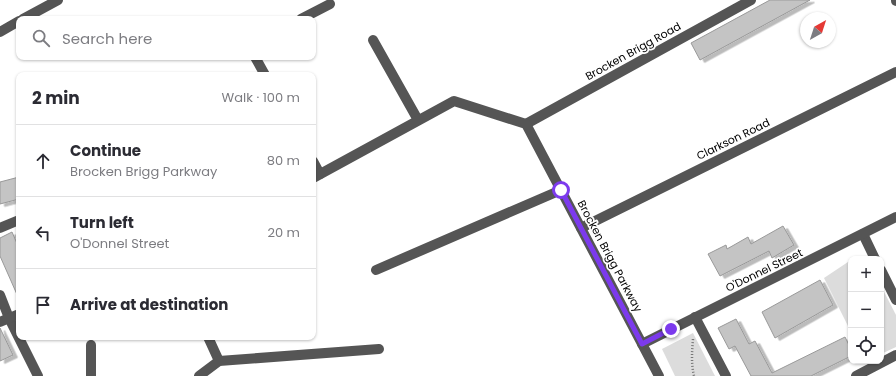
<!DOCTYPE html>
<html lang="en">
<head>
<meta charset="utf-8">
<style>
	:root { --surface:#fff; --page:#f2f2f3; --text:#2b2b33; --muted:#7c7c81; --line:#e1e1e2 }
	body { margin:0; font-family:Poppins,sans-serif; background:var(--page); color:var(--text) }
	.controls { position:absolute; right:12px; bottom:12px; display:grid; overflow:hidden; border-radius:8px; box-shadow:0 1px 3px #0004 }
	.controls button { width:36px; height:36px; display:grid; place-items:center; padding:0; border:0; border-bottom:1px solid var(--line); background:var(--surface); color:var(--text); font:20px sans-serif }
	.compass { position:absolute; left:800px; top:12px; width:36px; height:36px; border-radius:50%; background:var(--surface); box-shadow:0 1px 3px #0004; rotate:39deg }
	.stop { position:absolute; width:12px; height:12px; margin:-9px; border:3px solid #7c3aed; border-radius:50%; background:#fff }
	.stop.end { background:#7c3aed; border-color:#fff; box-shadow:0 1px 4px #0008 }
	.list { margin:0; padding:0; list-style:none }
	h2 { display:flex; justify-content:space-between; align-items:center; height:52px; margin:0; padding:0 16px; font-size:17px }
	h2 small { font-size:13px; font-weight:400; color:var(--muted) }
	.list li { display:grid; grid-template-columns:26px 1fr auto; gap:12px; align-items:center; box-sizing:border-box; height:72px; padding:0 16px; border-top:1px solid var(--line) }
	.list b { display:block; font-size:15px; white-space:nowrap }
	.list p { margin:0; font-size:13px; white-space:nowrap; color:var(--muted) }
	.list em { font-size:13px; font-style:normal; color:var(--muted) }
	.icon { flex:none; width:22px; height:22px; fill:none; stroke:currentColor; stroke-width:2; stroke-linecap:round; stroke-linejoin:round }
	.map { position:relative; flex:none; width:896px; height:376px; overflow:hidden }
	.search { position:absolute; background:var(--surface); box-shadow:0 1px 3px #0004; left:16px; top:16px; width:300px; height:44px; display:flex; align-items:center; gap:10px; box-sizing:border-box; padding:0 14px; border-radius:8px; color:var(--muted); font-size:15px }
	.panel { position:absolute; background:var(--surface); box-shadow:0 1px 3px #0004; left:16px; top:72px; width:300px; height:268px; border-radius:8px }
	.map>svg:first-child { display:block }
	.green { fill:#dcdcdc }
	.building { fill:#c4c4c4; stroke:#999; filter:url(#shadow) }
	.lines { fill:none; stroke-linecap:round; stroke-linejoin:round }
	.path { stroke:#777; stroke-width:2.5; stroke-dasharray:1 2; stroke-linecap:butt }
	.minor { stroke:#555; stroke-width:10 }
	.route { stroke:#7c3aed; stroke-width:5 }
	.labels { text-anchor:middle; stroke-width:3.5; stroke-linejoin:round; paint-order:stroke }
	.street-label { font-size:11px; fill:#000; stroke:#fff }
</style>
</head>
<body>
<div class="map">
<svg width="896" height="376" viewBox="0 0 896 376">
	<defs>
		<filter id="shadow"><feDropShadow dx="4.5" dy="2.5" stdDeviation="0" flood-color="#0004"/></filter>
	</defs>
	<rect width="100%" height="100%" fill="#fff"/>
	<!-- green -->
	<g class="green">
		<path d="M851 260V332L824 278Z"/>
		<path d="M881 286 896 315V347L881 354Z"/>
		<path d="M693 333 715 376H675L662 349Z"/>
	</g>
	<!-- building -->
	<g class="building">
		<path d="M770 0H810L700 60 691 43Z"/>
		<path d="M19 177V199L0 204V182Z"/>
		<path d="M783 226 794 245 772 258 769 251 720 276 708 254 726 245 727 249 748 237 751 244Z"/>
		<path d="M12 232 19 248V299L0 256V238Z"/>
		<path d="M820 280 833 305 775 338 762 312Z"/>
		<path d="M736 319 749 344 755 341 772 373 845 337 851 349V356L811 376H751L735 346 729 349 718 328Z"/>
		<path d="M0 328 13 355 0 361Z"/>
	</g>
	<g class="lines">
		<!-- path -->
		<path class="path" d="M693 339C692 352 691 363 694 376"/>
		<!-- minor -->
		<g class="minor">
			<path d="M896 0V1"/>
			<path d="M23 19 58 0"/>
			<path d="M301 19 330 4"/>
			<path d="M0 32 19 21"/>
			<path d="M373 40 418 120"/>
			<path d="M255 57 265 75"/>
			<path d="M526 124 751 0"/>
			<path d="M313 161 320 174"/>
			<path d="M313 178 454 101 526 124 659 376"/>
			<path d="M0 228 19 220"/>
			<path d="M581 228 896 72"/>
			<path d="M863 234 875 259"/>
			<path d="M376 270 561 190"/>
			<path d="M881 270 896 300"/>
			<path d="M0 295 9 318 38 376"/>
			<path d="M695 317 726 376"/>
			<path d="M0 322 19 314"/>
			<path d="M208 337 219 361"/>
			<path d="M642 344 896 217"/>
			<path d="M91 376V345"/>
			<path d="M199 376 219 361 379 349"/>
			<path d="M856 376 896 355"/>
		</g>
	</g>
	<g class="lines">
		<!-- route -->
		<path class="route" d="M561 190 642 344 671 329"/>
	</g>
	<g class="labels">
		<!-- street labels -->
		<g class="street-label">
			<text transform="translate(633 51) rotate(-29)" y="4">Brocken Brigg Road</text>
			<text transform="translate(733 139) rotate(-26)" y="4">Clarkson Road</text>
			<text transform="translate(610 256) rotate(62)" y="4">Brocken Brigg Parkway</text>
			<text transform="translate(764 270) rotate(-26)" y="4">O'Donnel Street</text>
		</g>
	</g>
</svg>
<div class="controls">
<button>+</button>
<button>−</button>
<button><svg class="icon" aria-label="locate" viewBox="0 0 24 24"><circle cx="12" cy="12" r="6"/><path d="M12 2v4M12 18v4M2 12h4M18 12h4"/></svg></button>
</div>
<svg class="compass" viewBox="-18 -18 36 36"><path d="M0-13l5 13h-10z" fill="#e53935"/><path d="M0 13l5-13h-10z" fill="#7c7c81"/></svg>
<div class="stop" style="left:561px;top:190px"></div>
<div class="stop end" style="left:671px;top:329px"></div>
<div class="search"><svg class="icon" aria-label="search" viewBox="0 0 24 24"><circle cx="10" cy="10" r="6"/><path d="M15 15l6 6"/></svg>Search here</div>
<section class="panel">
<h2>2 min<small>Walk · 100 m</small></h2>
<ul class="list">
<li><svg class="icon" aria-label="ahead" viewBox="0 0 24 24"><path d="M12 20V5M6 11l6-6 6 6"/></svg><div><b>Continue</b><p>Brocken Brigg Parkway</p></div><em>80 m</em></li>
<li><svg class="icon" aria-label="left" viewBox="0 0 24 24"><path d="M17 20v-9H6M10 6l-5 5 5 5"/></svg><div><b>Turn left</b><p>O'Donnel Street</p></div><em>20 m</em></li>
<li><svg class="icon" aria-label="arrive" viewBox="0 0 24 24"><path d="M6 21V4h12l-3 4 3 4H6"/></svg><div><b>Arrive at destination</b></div></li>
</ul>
</section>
</div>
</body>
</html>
